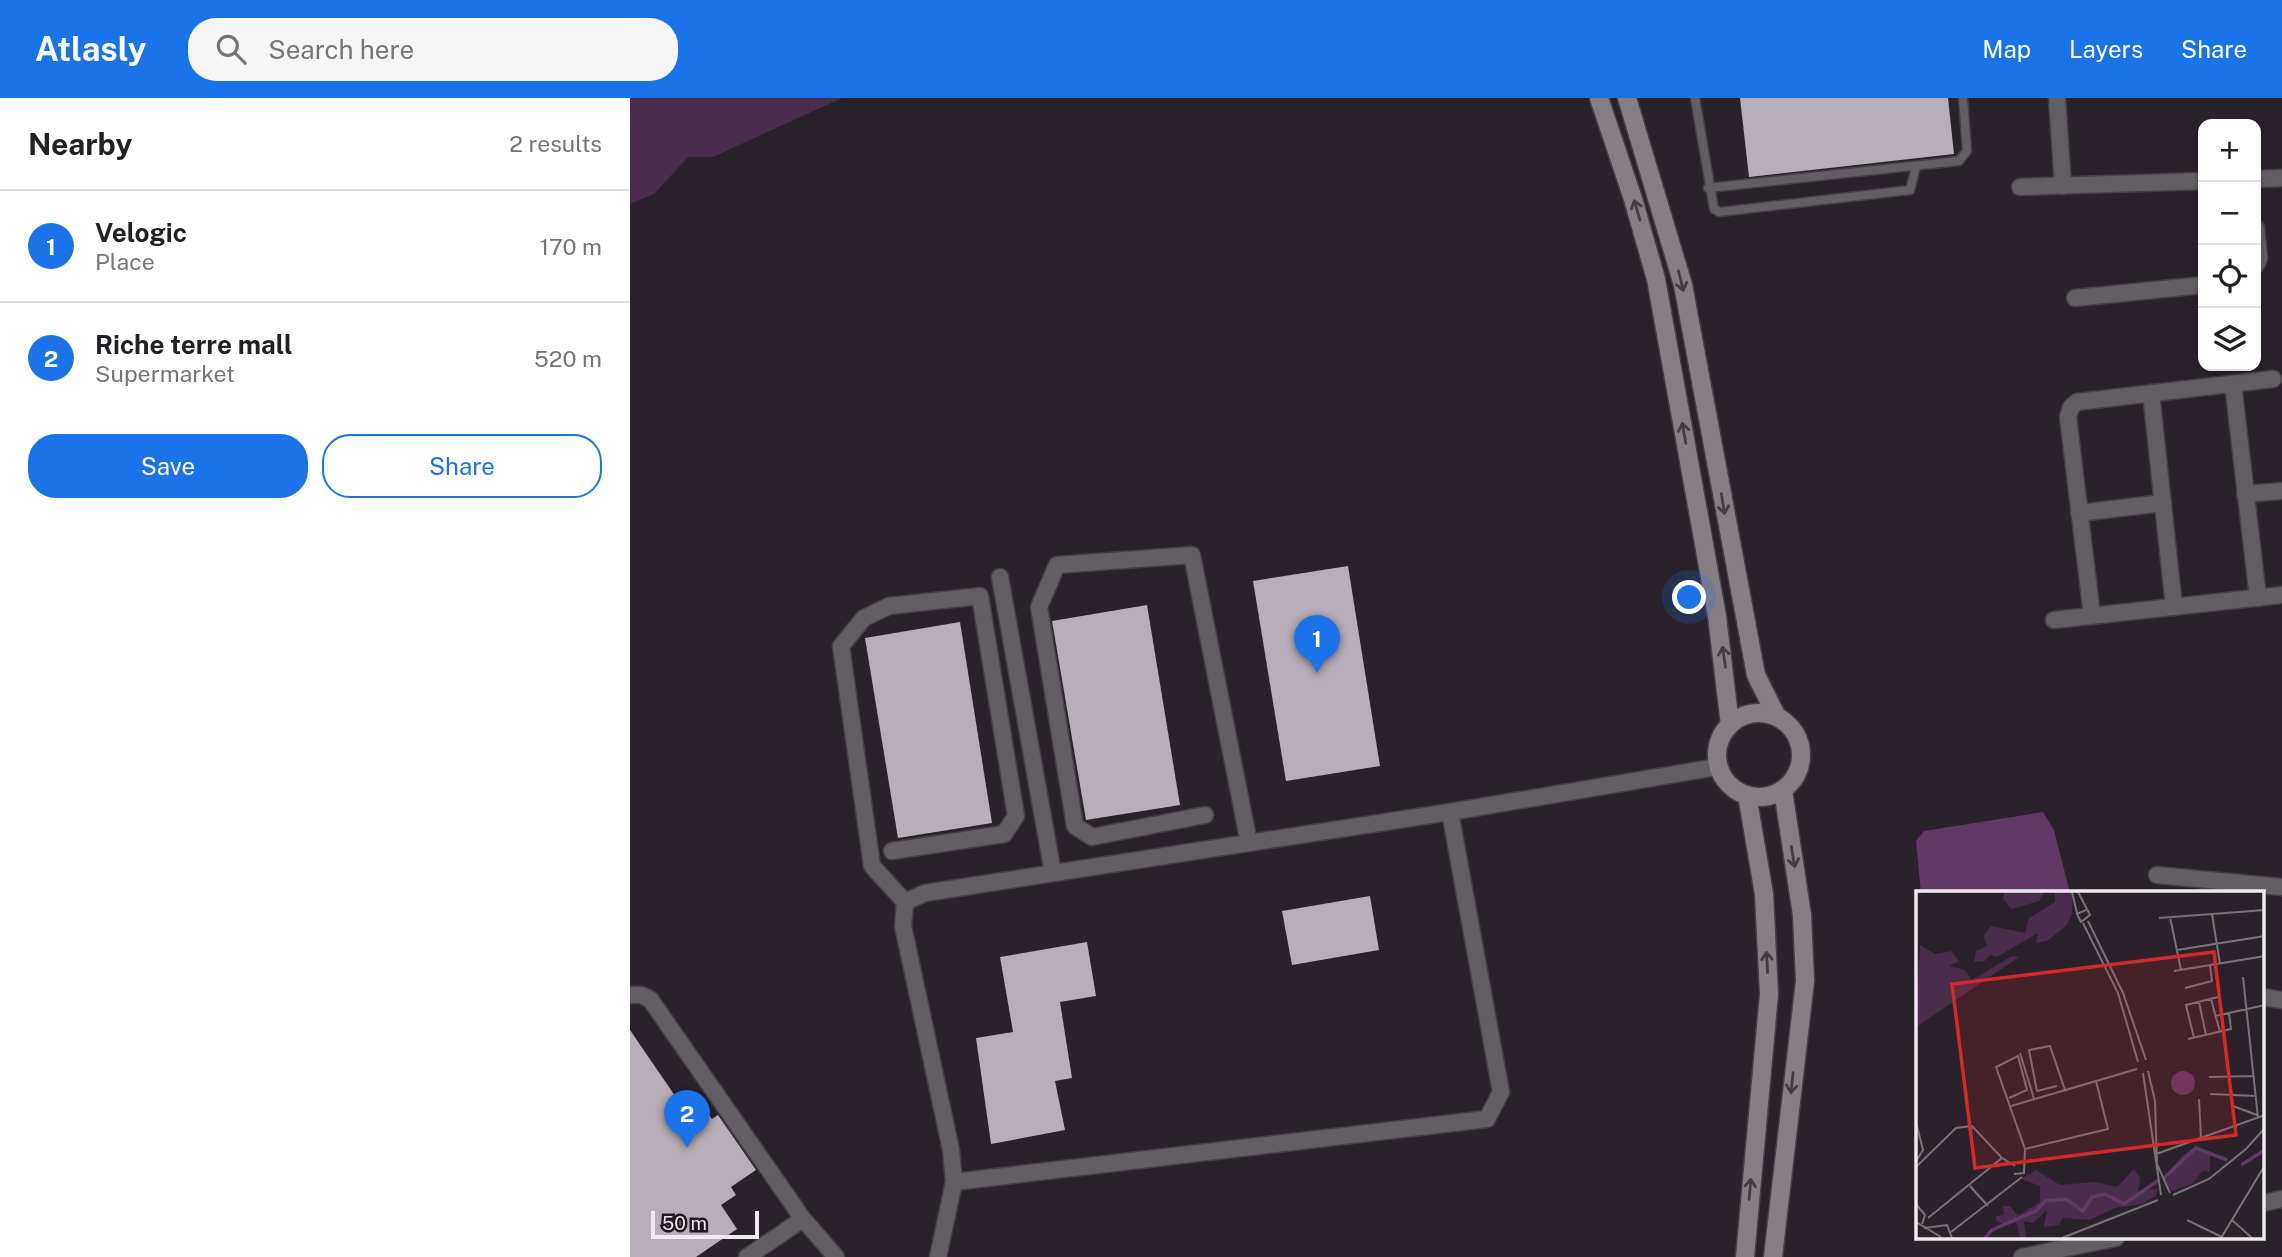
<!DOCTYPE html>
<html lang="en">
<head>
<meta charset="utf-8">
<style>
	:root { --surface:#fff; --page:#f6f6f6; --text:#202124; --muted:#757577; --line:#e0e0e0; --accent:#1a73e8 }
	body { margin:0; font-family:"Public Sans",sans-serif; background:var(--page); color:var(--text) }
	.controls { position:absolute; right:21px; top:21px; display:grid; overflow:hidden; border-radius:14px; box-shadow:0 2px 5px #0004 }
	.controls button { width:63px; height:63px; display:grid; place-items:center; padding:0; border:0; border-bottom:2px solid var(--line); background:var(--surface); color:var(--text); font:35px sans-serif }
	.scale { position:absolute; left:21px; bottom:18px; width:108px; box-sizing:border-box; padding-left:7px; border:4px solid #efeaf0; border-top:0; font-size:19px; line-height:24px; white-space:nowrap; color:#efeaf0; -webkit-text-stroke:5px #201921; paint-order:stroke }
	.you { position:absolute; left:1060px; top:500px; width:24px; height:24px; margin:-18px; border:5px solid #fff; border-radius:50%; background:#1a73e8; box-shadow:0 0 0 10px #1a73e833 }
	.badge { display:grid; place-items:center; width:46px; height:46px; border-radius:50%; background:var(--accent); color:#fff; font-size:23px; font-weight:700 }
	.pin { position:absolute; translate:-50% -58px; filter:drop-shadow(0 2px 4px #0008) }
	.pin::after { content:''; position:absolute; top:37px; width:24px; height:21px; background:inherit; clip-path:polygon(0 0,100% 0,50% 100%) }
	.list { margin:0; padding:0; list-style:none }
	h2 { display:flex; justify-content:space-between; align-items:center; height:91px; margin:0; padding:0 28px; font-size:30px }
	h2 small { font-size:23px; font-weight:400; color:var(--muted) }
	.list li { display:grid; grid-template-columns:46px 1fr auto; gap:21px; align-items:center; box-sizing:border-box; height:112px; padding:0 28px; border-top:2px solid var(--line) }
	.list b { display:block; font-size:26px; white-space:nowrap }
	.list p { margin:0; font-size:23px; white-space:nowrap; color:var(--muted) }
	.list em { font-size:23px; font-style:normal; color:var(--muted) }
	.actions { display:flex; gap:14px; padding:21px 28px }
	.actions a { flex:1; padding:16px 0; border:2px solid var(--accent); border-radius:28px; text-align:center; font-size:24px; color:var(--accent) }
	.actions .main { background:var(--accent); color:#fff }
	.icon { flex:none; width:38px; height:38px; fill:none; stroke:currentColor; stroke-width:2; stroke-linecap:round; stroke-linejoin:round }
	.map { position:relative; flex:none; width:1652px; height:1159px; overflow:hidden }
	header { display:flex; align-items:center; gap:42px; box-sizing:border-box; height:98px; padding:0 35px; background:var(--accent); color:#fff }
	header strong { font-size:33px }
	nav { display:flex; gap:38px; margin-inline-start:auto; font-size:24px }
	.search { width:490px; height:63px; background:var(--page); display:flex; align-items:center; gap:18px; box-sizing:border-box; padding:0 24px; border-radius:28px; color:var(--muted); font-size:26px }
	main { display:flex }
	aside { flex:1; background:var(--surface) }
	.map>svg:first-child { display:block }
	.green { fill:#4a2d4c }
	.water { fill:#623866 }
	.building { fill:#b8aeb9 }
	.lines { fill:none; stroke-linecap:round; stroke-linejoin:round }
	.lane-casing { stroke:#463e46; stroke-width:11 }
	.street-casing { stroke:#463e46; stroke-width:19 }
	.secondary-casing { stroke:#463e46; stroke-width:21 }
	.lane { stroke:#625e63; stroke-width:8 }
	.street { stroke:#625e63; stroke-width:16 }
	.secondary { stroke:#857e85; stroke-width:18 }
	.oneway { stroke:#433c44 }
	.inset-river { fill:none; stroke:#623866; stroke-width:3.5 }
	.inset-road { fill:none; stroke:#797279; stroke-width:2 }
	.view { fill:#d62828; fill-opacity:0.15; stroke:#d62828; stroke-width:3.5 }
	.inset-edge { fill:none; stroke:#efeaf0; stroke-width:3.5 }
</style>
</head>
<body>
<header>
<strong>Atlasly</strong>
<div class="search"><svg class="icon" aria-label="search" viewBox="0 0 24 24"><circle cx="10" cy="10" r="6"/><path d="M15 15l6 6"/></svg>Search here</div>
<nav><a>Map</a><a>Layers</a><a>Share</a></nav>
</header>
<main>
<aside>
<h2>Nearby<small>2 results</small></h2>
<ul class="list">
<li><span class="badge">1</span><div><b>Velogic</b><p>Place</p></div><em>170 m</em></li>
<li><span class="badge">2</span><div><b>Riche terre mall</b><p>Supermarket</p></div><em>520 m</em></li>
</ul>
<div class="actions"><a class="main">Save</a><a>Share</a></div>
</aside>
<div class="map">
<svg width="1652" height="1159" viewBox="0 0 1652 1159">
	<rect width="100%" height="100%" fill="#2a222a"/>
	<!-- green -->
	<path class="green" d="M0 0H212L83 59H58L24 96 0 106Z"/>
	<!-- water -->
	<path class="water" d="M1413 714 1424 732 1440 795H1291L1286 743 1294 733Z"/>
	<!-- building -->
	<g class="building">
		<path d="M1110 0H1318L1324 56 1119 79Z"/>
		<path d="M718 468 750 668 656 683 623 483Z"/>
		<path d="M517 507 550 707 456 722 422 523Z"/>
		<path d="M330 524 362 725 268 740 235 540Z"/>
		<path d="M740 798 749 852 662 867 652 813Z"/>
		<path d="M457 844 466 898 430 904 442 980 425 983 435 1032 361 1046 346 940 383 934 370 859Z"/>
		<path d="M0 932 56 1014 64 1007 72 1019 78 1015 82 1021 88 1017 126 1072 101 1089 106 1097 91 1107 107 1131 66 1159H0Z"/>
	</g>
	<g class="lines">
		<!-- lane casing -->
		<g class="lane-casing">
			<g id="lane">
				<path d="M1065 0 1084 111 1089 114 1280 92 1286 69"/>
				<path d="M1078 90 1329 63 1337 53 1333 0"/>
			</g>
		</g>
		<!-- street casing -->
		<g class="street-casing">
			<g id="street">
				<path d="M1427 0 1433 88"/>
				<path d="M1626 81 1652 80"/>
				<path d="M1390 89 1573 83"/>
				<path d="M1626 130 1629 160 1626 167"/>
				<path d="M1445 200 1573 187"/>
				<path d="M1603 286 1628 500"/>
				<path d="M1521 295 1544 509"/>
				<path d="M1615 396 1652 393"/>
				<path d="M1449 415 1533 405"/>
				<path d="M370 479 423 775"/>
				<path d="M1462 517 1438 319 1441 309 1447 304 1643 281"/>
				<path d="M1424 522 1652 497"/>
				<path d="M575 717 462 739 445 728 409 509 427 467 562 457 619 745"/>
				<path d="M262 753 374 736 386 718 350 498 259 508 234 520 211 548 242 768 275 804 273 828 321 1052 324 1084 308 1159"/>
				<path d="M1527 777 1652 789"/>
				<path d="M275 804 295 795 820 714 1087 669"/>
				<path d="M0 897H11L20 901 173 1121"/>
				<path d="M1633 899 1652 902"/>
				<path d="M324 1084 857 1021 871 994 820 714"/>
				<path d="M1633 1105 1652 1101"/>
				<path d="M117 1159 173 1121 206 1159"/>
				<path d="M1392 1159 1486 1140"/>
			</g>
		</g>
		<!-- secondary casing -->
		<g class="secondary-casing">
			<g id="secondary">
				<path d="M969 0 1003 101 1026 181 1087 518 1100 627"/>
				<path d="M997 0 1053 187 1126 577 1147 619"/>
				<circle cx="1129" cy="657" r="42"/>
				<path d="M1115 1159 1139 896 1134 796 1117 697"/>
				<path d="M1143 1159 1175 883 1172 817 1153 692"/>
			</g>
		</g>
		<!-- lane -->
		<use href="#lane" class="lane"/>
		<!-- street -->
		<use href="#street" class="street"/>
		<!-- secondary -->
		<use href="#secondary" class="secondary"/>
	</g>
	<!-- one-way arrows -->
	<defs><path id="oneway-shaft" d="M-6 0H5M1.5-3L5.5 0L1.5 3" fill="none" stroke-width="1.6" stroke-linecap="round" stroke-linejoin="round" transform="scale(1.75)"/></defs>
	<g class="oneway">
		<use href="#oneway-shaft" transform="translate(1007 112) rotate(-106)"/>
		<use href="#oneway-shaft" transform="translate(1051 183) rotate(76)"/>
		<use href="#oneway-shaft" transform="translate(1054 335) rotate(-100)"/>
		<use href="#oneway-shaft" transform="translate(1093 406) rotate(81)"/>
		<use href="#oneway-shaft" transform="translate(1094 559) rotate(-98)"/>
		<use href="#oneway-shaft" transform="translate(1163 759) rotate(81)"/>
		<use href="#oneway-shaft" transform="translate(1137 864) rotate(-93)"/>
		<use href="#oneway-shaft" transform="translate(1162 985) rotate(96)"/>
		<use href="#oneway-shaft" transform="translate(1120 1091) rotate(-85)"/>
	</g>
	<!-- overview -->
	<g transform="translate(1286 793)">
		<rect width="348" height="348" fill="#2a222a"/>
		<path d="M88 1H127V3L123 10 95 18 87 8ZM139 1H156V23L151 34 131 50 120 52 122 42 81 66 74 64 69 70 58 71 60 60 71 55 67 45 75 35 109 42 113 27 139 11ZM4 54 19 63 35 60 43 70 33 75 49 79 56 89 96 65 103 66 0 136ZM279 256 294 262V281L287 280 275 293 255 300 248 287 266 265ZM218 278 224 287 222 301 242 297 240 305 223 314 202 316 173 329 147 327 143 334 128 336 131 319 117 332 108 330 110 347H104L100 331 88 334 80 329V325L88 324 87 315H94L102 325 124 311V295L105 288 120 279 144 294 179 291 201 296Z" fill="#4a2d4c"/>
		<path d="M255 192a12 12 0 1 1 24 0a12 12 0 1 1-24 0Z" fill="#623866"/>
		<path class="inset-river" d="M325 274 349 259M248 287 280 257 311 269M69 347 76 339 120 320 129 310 150 308 167 320 176 306 189 303 208 313 243 289"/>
		<path class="inset-road" d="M156 1 161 22M162 1 174 24 165 31 161 23 170 19M296 23 304 73M254 26 265 79M243 27 349 19M172 30 207 102 230 169M167 32 202 102 222 171M261 59 349 45M258 80 349 65M327 86 342 227M269 97 296 90 294 75M295 108 304 141M283 111 290 144M299 125 349 114M278 147 270 114 302 106M272 148 315 138 313 122M104 162 118 208M232 180 239 210 241 273 254 302M227 182 245 304M293 186 338 185M141 195 121 200 113 159 134 155 149 199M294 203 340 205M93 207 111 199 102 165 80 176 109 258 108 282 98 283M283 208 285 247M95 215 221 178M317 215 341 224M0 231 7 259 0 270M109 258 192 238 180 190M240 263 349 224M0 276 40 237 56 235 86 267M54 295 72 315M257 304 293 288 330 258 349 237M0 313 9 324 6 333M12 327 86 267 99 275M271 329 306 346M316 329 336 347M0 331 25 346M8 337 31 334 36 347M35 341 106 286M146 347 242 309M305 347 349 274"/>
		<path class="view" d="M298 61 320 244 59 277 36 93Z"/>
		<rect width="348" height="348" class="inset-edge"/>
	</g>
</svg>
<div class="controls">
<button>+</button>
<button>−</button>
<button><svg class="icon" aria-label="locate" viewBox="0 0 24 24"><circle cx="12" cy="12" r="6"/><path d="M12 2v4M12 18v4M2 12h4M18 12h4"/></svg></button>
<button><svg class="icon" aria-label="layers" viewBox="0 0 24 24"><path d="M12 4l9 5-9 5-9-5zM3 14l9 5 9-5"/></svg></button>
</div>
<div class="scale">50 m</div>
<div class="you"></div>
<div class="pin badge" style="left:687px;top:575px">1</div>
<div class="pin badge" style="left:57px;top:1050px">2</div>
</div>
</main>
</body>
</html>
